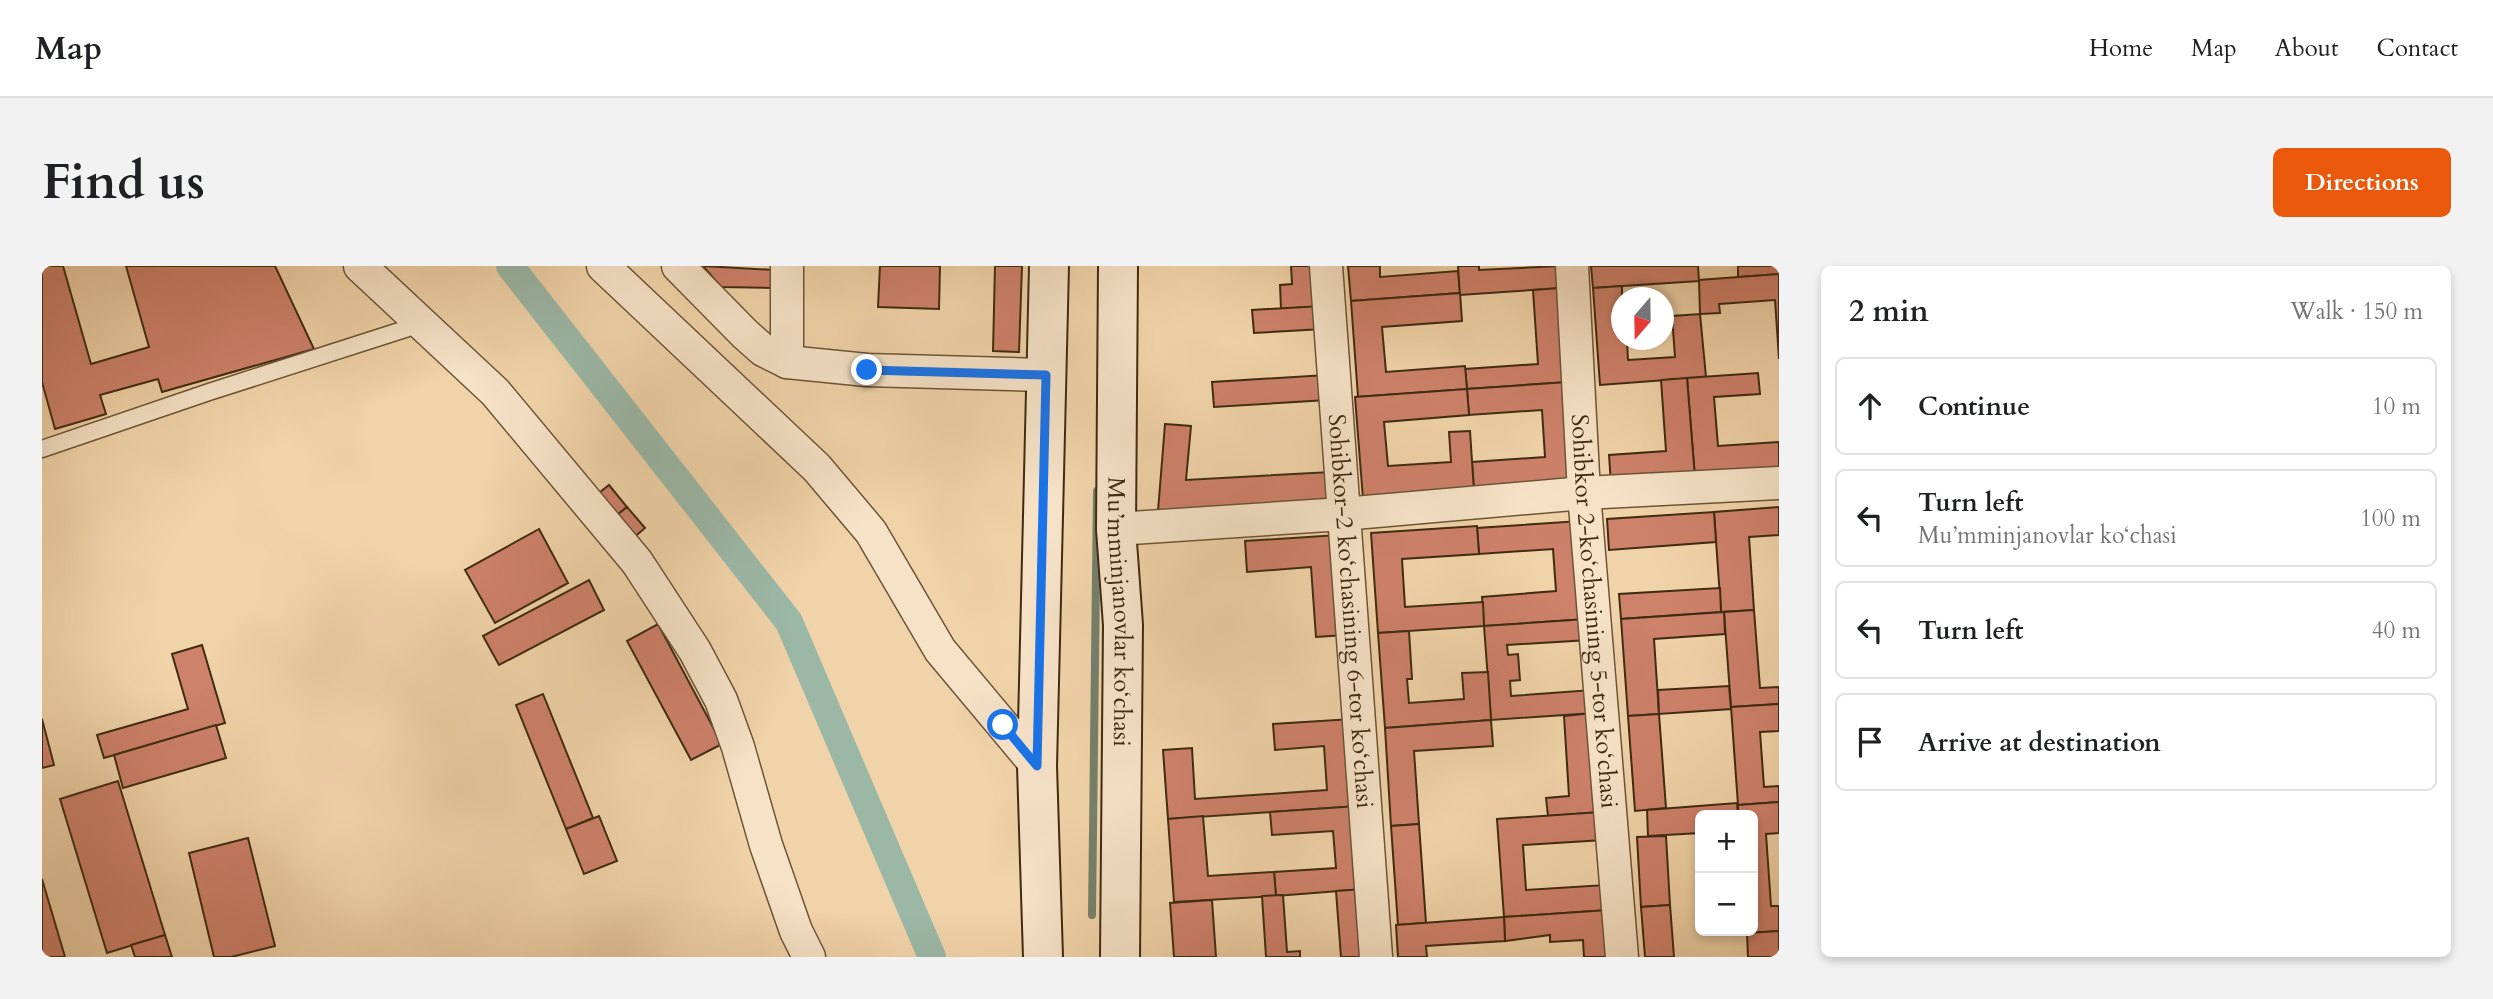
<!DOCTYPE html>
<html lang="en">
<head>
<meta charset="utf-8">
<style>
	:root { --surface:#fff; --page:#f2f2f2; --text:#202124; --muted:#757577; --line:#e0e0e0; --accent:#ea580c }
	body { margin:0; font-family:Cardo,serif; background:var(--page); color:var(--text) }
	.controls { position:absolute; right:21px; bottom:21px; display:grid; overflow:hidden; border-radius:10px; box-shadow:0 4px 10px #0003 }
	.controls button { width:63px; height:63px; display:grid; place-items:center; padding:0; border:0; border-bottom:2px solid var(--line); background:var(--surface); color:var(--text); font:35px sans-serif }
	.compass { position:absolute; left:1569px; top:21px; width:63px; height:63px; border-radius:50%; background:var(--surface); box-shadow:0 4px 10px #0003; rotate:200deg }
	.stop { position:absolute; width:21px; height:21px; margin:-16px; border:5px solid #1a73e8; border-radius:50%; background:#fff }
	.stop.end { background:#1a73e8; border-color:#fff; box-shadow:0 2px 7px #0008 }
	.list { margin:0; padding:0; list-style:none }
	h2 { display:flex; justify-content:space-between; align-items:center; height:91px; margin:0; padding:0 28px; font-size:30px }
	h2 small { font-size:23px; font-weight:400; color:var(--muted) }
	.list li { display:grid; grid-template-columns:46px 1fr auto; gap:21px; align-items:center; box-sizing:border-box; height:98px; margin:0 14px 14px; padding:0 14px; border:2px solid var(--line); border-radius:10px }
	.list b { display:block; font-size:26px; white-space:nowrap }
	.list p { margin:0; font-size:23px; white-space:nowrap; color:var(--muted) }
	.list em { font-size:23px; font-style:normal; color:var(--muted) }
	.icon { flex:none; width:38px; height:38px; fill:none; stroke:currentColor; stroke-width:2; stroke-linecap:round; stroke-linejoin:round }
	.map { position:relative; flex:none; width:1737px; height:691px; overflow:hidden; border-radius:10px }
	header { display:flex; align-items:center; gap:42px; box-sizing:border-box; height:98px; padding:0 35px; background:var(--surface); border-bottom:2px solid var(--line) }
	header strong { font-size:33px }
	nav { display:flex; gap:38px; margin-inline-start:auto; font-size:24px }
	.intro { display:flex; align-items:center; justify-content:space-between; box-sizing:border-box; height:168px; padding:0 42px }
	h1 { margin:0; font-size:49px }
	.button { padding:18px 32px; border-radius:10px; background:var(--accent); color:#fff; font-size:24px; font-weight:700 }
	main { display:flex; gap:42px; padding:0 42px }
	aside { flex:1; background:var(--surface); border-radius:10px; box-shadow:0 4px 10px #0003 }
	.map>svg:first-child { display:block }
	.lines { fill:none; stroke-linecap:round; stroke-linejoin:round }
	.stream { stroke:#76806b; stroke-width:8 }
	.canal { stroke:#9bb8a7; stroke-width:28 }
	.building { fill:#ce816b; stroke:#3f2c11; stroke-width:2 }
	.lane-casing { stroke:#6c5637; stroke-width:19 }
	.street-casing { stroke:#6c5637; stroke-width:35 }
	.secondary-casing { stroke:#3f2c11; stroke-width:42 }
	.lane { stroke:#f6e2c7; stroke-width:16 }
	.street { stroke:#f6e2c7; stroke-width:32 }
	.secondary { stroke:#f6e2c7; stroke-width:38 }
	.route { stroke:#1a73e8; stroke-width:9 }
	.labels { text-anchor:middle; stroke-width:5; stroke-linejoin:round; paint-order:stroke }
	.street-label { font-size:24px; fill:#3f2c11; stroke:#f6e2c7 }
</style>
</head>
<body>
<header>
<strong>Map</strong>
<nav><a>Home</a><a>Map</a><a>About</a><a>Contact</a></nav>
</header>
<div class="intro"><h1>Find us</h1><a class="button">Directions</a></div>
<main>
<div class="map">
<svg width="1737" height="691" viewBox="0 0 1737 691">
	<rect width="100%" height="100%" fill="#f1d3a9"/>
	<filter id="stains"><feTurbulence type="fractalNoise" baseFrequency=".00286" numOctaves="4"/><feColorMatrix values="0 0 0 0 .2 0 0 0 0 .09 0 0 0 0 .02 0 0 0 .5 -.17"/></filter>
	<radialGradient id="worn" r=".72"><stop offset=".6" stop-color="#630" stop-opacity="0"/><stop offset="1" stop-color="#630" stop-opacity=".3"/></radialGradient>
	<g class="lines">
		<!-- stream -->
		<path class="stream" d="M1050 649 1055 225"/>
		<!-- canal -->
		<path class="canal" d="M468 0 747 356 890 691"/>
	</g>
	<!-- building -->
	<g class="building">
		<path d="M0 0H21L49 98 107 81 84 0H233L272 83 120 126 116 113 58 129 64 148 13 163 0 116Z"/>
		<path d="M661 0 733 4V22L679 21Z"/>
		<path d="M838 0H898L897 43 836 41Z"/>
		<path d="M953 0H980L977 86 951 85Z"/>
		<path d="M1249 0H1277L1280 40 1239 43 1238 19 1250 18Z"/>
		<path d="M1306 0H1338V11L1416 5 1418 27 1309 35Z"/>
		<path d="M1416 0H1437V4L1517 0 1519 22 1418 29Z"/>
		<path d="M1549 0H1656L1657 15 1551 22Z"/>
		<path d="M1696 0H1737V8L1696 11Z"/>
		<path d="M1737 8V93L1733 34 1677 38 1678 47 1658 48 1657 14Z"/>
		<path d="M1580 20V74H1585L1586 94 1633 91 1630 50 1658 48 1664 111 1558 119 1551 22Z"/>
		<path d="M1519 22 1526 116 1425 123 1423 103 1496 98 1491 24Z"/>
		<path d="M1418 27 1420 55 1340 61 1344 106 1423 100 1425 123 1316 131 1309 35Z"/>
		<path d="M1280 40 1281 63 1212 67 1210 44Z"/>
		<path d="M1716 107 1718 128 1672 131 1676 180 1737 176V206L1653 212 1645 112Z"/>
		<path d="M1284 109 1285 134 1172 141 1170 116Z"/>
		<path d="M1645 112 1653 212 1569 218 1567 189 1624 185 1619 114Z"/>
		<path d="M1526 116 1534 218 1432 225 1430 196 1503 191 1500 144 1427 149 1425 123Z"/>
		<path d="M1425 123 1427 149 1342 156 1346 200 1409 196 1407 166 1428 165 1432 225 1321 233 1313 131Z"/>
		<path d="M1123 158 1149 160 1144 214 1289 206 1291 235 1116 245Z"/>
		<path d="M567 219 585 241 570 253 552 231Z"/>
		<path d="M585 241 603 262 589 274 570 253Z"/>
		<path d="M1737 241V269L1707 271 1712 344 1679 346 1672 246Z"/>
		<path d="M1672 246 1674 276 1567 284 1565 253Z"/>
		<path d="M1538 255 1545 353 1442 360 1440 331 1514 325 1511 283 1437 288 1435 262Z"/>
		<path d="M1435 260 1437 288 1360 293 1363 341 1441 336 1442 360 1336 367 1329 267Z"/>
		<path d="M497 263 526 317 453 357 423 304Z"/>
		<path d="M1296 269 1304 369 1274 371 1269 301 1205 306 1203 275Z"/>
		<path d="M547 314 562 344 457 399 441 370Z"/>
		<path d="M1678 322 1679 346 1579 353 1577 328Z"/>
		<path d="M1712 344 1718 422 1737 421V438L1689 441 1682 346Z"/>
		<path d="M1682 346 1683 368 1612 373 1617 448 1586 450 1579 353Z"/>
		<path d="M1545 353 1547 374 1465 379 1466 389 1476 388 1478 414 1468 415 1469 430 1550 424 1552 447 1449 454 1442 360Z"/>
		<path d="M616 358 680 478 649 494 585 375Z"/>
		<path d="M1367 365 1370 413H1365L1367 437 1422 433 1420 407 1446 406 1449 454 1343 462 1336 367Z"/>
		<path d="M160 379 183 457 62 492 55 469 146 443 130 388Z"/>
		<path d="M1687 420 1689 443 1617 448 1616 424Z"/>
		<path d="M501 428 551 552 524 563 474 439Z"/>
		<path d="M1737 438V465L1718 466 1722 521 1737 520V536L1696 539 1689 441Z"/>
		<path d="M1552 447 1559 546 1506 550 1504 532 1527 530 1522 450Z"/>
		<path d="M1617 448 1624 542 1593 545 1586 450Z"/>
		<path d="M0 453 12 499 0 502Z"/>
		<path d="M1310 453 1316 540 1126 553 1121 484 1150 482 1153 533 1285 524 1282 480 1233 484 1231 458Z"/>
		<path d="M1449 454 1451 480 1372 485 1377 558 1349 560 1343 462Z"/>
		<path d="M174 459 184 492 81 522 72 489Z"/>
		<path d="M76 515 123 669 65 687 18 533Z"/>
		<path d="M1737 536V567L1724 568 1729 640H1737V665L1705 667 1704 665H1711V549H1696V539Z"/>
		<path d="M1695 537 1696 549H1658V567L1606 570 1605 544Z"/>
		<path d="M1316 540 1322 623 1234 630 1232 606 1294 602 1291 565 1230 569 1228 546Z"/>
		<path d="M1559 546 1561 574 1481 579 1484 624 1564 619 1566 644 1462 651 1455 553Z"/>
		<path d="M557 550 575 595 542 608 524 563Z"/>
		<path d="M1161 550 1166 610 1232 606 1234 630 1132 636 1126 553Z"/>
		<path d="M1377 558 1384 657 1356 659 1349 560Z"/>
		<path d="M1624 570 1628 639 1599 641 1595 571Z"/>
		<path d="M206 572 233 680 189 691H172L147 587Z"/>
		<path d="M0 613 23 691H0Z"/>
		<path d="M1322 623 1327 691H1299L1294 625Z"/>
		<path d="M1241 629 1245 686 1258 685V691H1224L1220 630Z"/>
		<path d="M1170 634 1174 691H1132L1128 637Z"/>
		<path d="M1628 639 1632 691H1603L1599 641Z"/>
		<path d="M1566 644 1569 691H1542L1541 674 1508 676V669L1463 675 1462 651Z"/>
		<path d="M1462 651 1463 675 1384 680 1385 691H1356L1354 659Z"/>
		<path d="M1737 665V691H1706L1705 667Z"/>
		<path d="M123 669 130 691H93L89 679Z"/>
	</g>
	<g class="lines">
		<!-- lane casing -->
		<g class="lane-casing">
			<path id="lane" d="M0 183 167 126 379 58"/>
		</g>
		<!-- street casing -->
		<g class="street-casing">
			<g id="street">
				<path d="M318 0 453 126 595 296 653 385 679 434 696 481 724 579 754 665 767 691"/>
				<path d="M561 0 775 202 829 266 898 384 995 500"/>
				<path d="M636 0 703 68 721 84 745 96 825 104 1004 109"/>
				<path id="s1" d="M1284 0 1334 691"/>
				<path id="s2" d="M1530 0 1542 227 1580 691"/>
				<path d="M745 96V0"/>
				<path d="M1074 263 1301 248 1542 227 1737 217"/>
			</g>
		</g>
		<!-- secondary casing -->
		<g class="secondary-casing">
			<g id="secondary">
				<path id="s3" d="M1076 0 1074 263 1081 359 1078 691"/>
				<path d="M1001 691 995 500 1007 0"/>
			</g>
		</g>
		<!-- lane -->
		<use href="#lane" class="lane"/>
		<!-- street -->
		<use href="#street" class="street"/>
		<!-- secondary -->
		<use href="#secondary" class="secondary"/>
	</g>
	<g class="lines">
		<!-- route -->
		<path class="route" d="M825 104 1004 109 995 500 961 459"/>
	</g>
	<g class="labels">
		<!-- street labels -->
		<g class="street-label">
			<text dy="8" stroke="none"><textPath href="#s3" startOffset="346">Mu’mminjanovlar ko‘chasi</textPath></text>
			<text dy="8" stroke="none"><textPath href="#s1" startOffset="346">Sohibkor-2 ko‘chasining 6-tor ko‘chasi</textPath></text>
			<text dy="8" stroke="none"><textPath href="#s2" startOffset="346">Sohibkor 2-ko‘chasining 5-tor ko‘chasi</textPath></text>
		</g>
	</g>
	<rect width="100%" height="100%" filter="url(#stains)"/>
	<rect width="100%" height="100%" fill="url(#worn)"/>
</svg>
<div class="controls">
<button>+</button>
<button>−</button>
</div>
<svg class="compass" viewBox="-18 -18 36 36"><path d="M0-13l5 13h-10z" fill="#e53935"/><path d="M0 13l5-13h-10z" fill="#757577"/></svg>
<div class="stop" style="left:961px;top:459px"></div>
<div class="stop end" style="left:825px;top:104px"></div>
</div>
<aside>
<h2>2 min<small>Walk · 150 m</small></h2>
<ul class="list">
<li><svg class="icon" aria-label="ahead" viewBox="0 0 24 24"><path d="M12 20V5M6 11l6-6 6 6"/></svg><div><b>Continue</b></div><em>10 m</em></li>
<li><svg class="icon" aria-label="left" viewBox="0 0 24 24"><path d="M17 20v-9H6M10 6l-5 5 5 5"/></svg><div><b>Turn left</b><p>Mu’mminjanovlar ko‘chasi</p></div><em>100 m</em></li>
<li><svg class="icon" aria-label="left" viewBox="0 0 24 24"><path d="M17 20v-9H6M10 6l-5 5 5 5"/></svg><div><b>Turn left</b></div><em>40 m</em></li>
<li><svg class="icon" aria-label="arrive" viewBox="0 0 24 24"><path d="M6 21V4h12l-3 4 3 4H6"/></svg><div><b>Arrive at destination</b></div></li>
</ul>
</aside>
</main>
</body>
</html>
